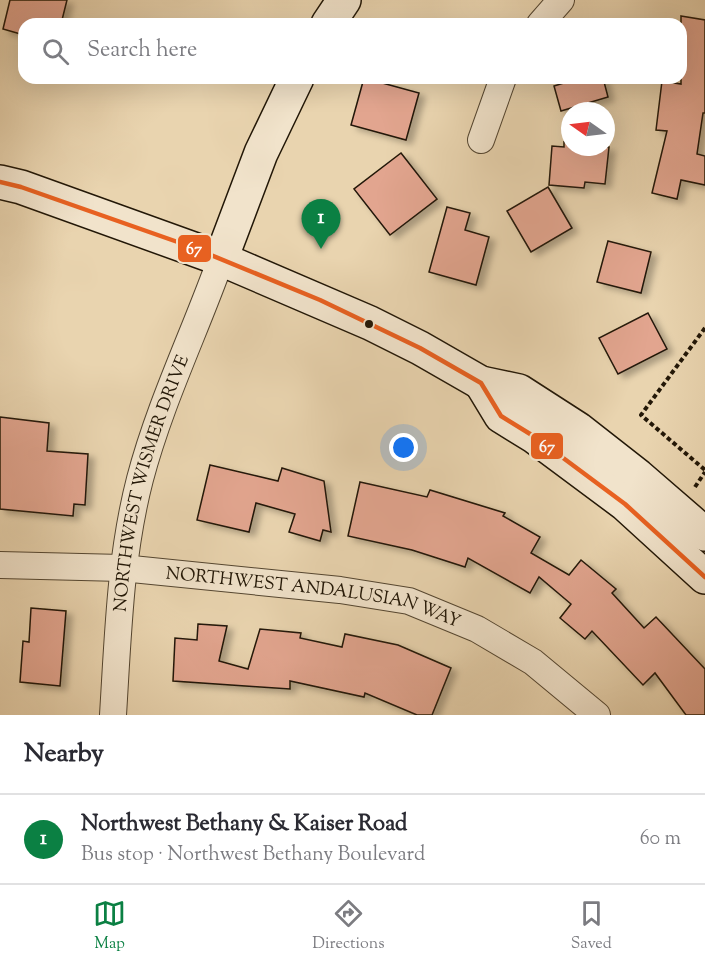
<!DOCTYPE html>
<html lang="en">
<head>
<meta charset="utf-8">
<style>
	:root { --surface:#fff; --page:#f7f7f7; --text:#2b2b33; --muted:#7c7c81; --line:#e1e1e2; --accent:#0b8043 }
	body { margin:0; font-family:"Sorts Mill Goudy",serif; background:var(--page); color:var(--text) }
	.compass { position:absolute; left:561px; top:102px; width:54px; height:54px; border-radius:50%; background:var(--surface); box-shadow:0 6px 24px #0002; rotate:284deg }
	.you { position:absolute; left:404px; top:448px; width:21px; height:21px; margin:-15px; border:4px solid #fff; border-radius:50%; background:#1a73e8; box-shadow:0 0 0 9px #1a73e833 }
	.badge { display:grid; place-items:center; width:39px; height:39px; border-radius:50%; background:var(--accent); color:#fff; font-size:20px; font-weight:700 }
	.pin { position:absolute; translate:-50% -50px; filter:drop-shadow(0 2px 3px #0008) }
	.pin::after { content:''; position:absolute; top:32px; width:21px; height:18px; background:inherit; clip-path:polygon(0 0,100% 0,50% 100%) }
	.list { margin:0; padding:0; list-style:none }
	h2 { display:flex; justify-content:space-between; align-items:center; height:78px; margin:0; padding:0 24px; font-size:26px }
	h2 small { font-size:20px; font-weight:400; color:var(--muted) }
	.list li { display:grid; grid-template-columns:39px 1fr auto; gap:18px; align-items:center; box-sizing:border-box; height:90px; padding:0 24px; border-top:2px solid var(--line) }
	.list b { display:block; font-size:22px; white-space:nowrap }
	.list p { margin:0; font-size:20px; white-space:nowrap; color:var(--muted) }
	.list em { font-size:20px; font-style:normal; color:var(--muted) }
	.icon { flex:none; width:33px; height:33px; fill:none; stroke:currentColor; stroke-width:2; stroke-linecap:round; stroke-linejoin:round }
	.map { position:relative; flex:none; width:705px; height:715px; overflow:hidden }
	.search { position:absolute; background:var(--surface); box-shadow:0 6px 24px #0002; left:18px; right:18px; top:18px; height:66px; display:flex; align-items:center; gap:15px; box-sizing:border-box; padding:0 21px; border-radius:18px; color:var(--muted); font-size:22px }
	.sheet { height:168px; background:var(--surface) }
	nav { display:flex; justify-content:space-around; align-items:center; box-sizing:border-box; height:84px; border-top:2px solid var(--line); background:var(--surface); font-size:16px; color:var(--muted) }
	nav a { display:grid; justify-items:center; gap:3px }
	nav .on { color:var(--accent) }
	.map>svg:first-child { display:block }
	.building { fill:#e2a58f; stroke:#221707; stroke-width:1.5; filter:url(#shadow) }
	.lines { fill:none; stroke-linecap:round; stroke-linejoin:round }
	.street-casing { stroke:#544631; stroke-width:28 }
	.secondary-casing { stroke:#221707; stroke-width:36 }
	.path { stroke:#221707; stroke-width:4; stroke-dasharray:4.5 3; stroke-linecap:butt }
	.street { stroke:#f1e3cb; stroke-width:26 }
	.secondary { stroke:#f1e3cb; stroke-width:33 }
	.bus-1-casing { stroke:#f1e3cb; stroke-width:9 }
	.bus-1 { stroke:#e86121; stroke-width:4.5 }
	.bus-dot { fill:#221707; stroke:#f1e3cb; stroke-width:2 }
	.labels { text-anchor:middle; stroke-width:5; stroke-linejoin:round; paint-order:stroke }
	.street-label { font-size:18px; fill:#221707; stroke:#f1e3cb }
	.line-badge { stroke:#f1e3cb; stroke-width:2 }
	.badge-label { font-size:16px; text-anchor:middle; font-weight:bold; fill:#fff }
</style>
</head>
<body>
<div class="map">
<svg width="705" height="715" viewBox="0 0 705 715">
	<defs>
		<filter id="shadow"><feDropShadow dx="6" dy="4" stdDeviation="3" flood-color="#0004"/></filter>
	</defs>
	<rect width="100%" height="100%" fill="#e9d4af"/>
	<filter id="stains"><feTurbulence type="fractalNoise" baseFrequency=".00333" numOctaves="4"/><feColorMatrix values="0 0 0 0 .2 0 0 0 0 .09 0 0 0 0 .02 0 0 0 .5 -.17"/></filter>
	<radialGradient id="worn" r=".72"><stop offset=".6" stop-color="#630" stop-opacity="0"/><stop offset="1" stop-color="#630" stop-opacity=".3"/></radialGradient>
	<!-- building -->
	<g class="building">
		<path d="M10 0H67L61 24H24V35L3 29Z"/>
		<path d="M681 16 705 20V113H703L697 154 705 156V185L681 180 677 199 652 193 667 131 656 130 662 81 681 84Z"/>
		<path d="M364 78 419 93 406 140 351 125Z"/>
		<path d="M580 78H603L608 97 561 111 554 86Z"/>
		<path d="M564 142 570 143V147H609L605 184 585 182 584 188 549 185 552 146 564 147Z"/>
		<path d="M401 153 437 199 390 235 354 189Z"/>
		<path d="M548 187 572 228 531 252 507 211Z"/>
		<path d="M447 207 470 213 465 230 489 237 476 285 429 272Z"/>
		<path d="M608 241 651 252 641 293 597 282Z"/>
		<path d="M648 313 667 349 618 374 599 338Z"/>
		<path d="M0 417 49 423 47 451 88 454 85 505 74 504 73 516 0 509Z"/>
		<path d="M210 465 278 481 282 468 324 481 331 532 323 530 320 541 289 532 295 514 256 503 249 532 197 520Z"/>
		<path d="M360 482 427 497 430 490 505 513 503 516 540 537 531 553 569 575 581 560 616 589 612 593 644 628 656 617 705 669V715H686L655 673 643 685 592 631 585 639 560 618 571 604 539 577 530 593 468 558 465 567 412 550 348 536Z"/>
		<path d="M31 608 66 611 60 686 20 682 23 641 29 642Z"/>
		<path d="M198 624 227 626 219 661 248 669 260 629 301 633 300 638 342 647 345 634 398 645 451 668 432 715H417L365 693 364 697 290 681V689L173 681 175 638 197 640Z"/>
	</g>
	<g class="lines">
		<!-- street casing -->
		<g class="street-casing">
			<g id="street">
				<path d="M540 24 561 0"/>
				<path d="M481 140 503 78"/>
				<path id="s1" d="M0 565 122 568 340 590 409 601 477 629 533 662 597 715"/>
				<path id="s2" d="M113 715C118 636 120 556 140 479 160 403 195 332 221 259"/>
			</g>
		</g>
		<!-- secondary casing -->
		<g class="secondary-casing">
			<g id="secondary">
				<path d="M328 24 344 0"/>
				<path d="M0 182 21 187 221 259 370 323 420 348 481 383 519 391 578 429 638 476 705 534"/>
				<path d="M221 259 261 153 297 78"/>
				<path d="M481 383 501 416 535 437 625 504 705 577"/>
			</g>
		</g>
		<!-- path -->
		<g class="path">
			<path d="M705 328 641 415 705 470"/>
			<path d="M695 487 705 472"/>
		</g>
		<!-- street -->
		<use href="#street" class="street"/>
		<!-- secondary -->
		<use href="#secondary" class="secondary"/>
		<!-- bus-1 casing -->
		<g class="bus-1-casing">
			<path id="bus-1" d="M0 182 21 187 189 246 320 300 420 348 481 383 501 416 535 437 625 504 705 577"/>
		</g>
		<!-- bus-1 -->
		<use href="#bus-1" class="bus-1"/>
	</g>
	<!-- markers -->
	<circle class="bus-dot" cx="369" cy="324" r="5"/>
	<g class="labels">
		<!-- street labels -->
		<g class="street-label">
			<text dy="6" stroke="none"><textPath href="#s2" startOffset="236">NORTHWEST WISMER DRIVE</textPath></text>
			<text dy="6" stroke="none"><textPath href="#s1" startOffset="316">NORTHWEST ANDALUSIAN WAY</textPath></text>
		</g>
	</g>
	<g class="line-badge">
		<rect x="177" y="234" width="35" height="29" rx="6" fill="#e86121"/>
		<rect x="530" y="432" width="34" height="28" rx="6" fill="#e86121"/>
	</g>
	<g class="badge-label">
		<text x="194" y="254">67</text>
		<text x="547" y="452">67</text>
	</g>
	<rect width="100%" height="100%" filter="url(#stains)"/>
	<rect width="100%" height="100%" fill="url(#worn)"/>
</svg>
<svg class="compass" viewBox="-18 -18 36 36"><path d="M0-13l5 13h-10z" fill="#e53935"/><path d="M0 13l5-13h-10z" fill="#7c7c81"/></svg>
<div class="you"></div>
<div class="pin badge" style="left:321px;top:249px">1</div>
<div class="search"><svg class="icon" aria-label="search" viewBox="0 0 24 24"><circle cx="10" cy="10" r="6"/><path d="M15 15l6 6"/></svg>Search here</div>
</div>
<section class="sheet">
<h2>Nearby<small></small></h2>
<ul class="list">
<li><span class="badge">1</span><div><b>Northwest Bethany &amp; Kaiser Road</b><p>Bus stop · Northwest Bethany Boulevard</p></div><em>60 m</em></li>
</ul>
</section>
<nav>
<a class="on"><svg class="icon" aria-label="map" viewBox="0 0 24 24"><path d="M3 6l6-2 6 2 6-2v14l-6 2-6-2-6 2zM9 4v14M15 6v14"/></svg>Map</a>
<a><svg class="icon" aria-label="directions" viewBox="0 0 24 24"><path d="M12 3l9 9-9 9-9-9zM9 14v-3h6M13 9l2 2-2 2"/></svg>Directions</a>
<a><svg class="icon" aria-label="saved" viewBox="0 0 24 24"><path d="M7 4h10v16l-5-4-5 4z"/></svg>Saved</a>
</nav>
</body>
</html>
